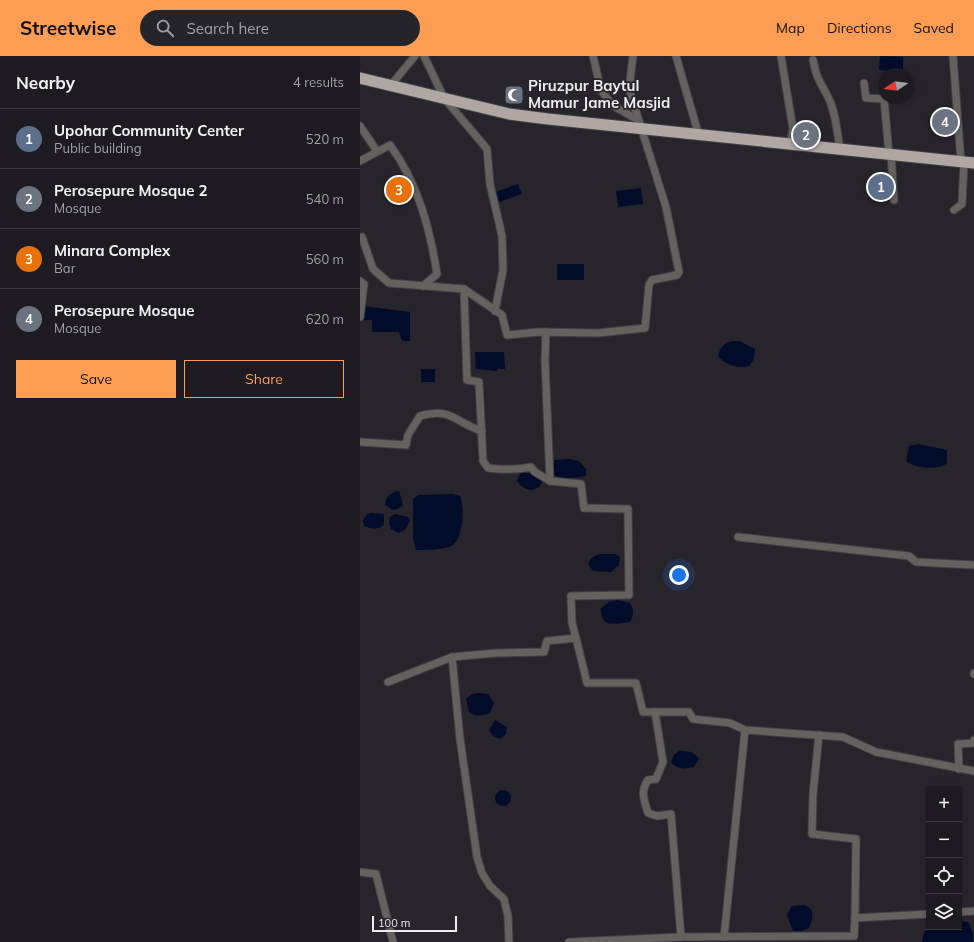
<!DOCTYPE html>
<html lang="en">
<head>
<meta charset="utf-8">
<style>
	:root { --surface:#1d1b21; --page:#25242a; --text:#f1f3f6; --muted:#a0a1a5; --line:#3b393f; --accent:#fc9d53 }
	body { margin:0; font-family:Mulish,sans-serif; background:var(--page); color:var(--text) }
	.controls { position:absolute; right:12px; bottom:12px; display:grid; overflow:hidden; border-radius:0px; box-shadow:0 2px 6px #0003 }
	.controls button { width:36px; height:36px; display:grid; place-items:center; padding:0; border:0; border-bottom:1px solid var(--line); background:var(--surface); color:var(--text); font:20px sans-serif }
	.compass { position:absolute; left:518px; top:12px; width:36px; height:36px; border-radius:50%; background:var(--surface); box-shadow:0 2px 6px #0003; rotate:257deg }
	.scale { position:absolute; left:12px; bottom:10px; width:85px; box-sizing:border-box; padding-left:4px; border:2px solid #edecf1; border-top:0; font-size:11px; line-height:14px; white-space:nowrap; color:#edecf1; -webkit-text-stroke:3px #27242c; paint-order:stroke }
	.you { position:absolute; left:319px; top:519px; width:14px; height:14px; margin:-10px; border:3px solid #fff; border-radius:50%; background:#1a73e8; box-shadow:0 0 0 6px #1a73e833 }
	.badge { display:grid; place-items:center; width:26px; height:26px; border-radius:50%; background:var(--accent); color:#fff; font-size:13px; font-weight:700 }
	.pin { position:absolute; translate:-50% -50%; border:2px solid #fff; box-shadow:0 1px 4px #0006 }
	.list { margin:0; padding:0; list-style:none }
	h2 { display:flex; justify-content:space-between; align-items:center; height:52px; margin:0; padding:0 16px; font-size:17px }
	h2 small { font-size:13px; font-weight:400; color:var(--muted) }
	.list li { display:grid; grid-template-columns:26px 1fr auto; gap:12px; align-items:center; box-sizing:border-box; height:60px; padding:0 16px; border-top:1px solid var(--line) }
	.list b { display:block; font-size:15px; white-space:nowrap }
	.list p { margin:0; font-size:13px; white-space:nowrap; color:var(--muted) }
	.list em { font-size:13px; font-style:normal; color:var(--muted) }
	.actions { display:flex; gap:8px; padding:12px 16px }
	.actions a { flex:1; padding:9px 0; border:1px solid var(--accent); border-radius:0px; text-align:center; font-size:14px; color:var(--accent) }
	.actions .main { background:var(--accent); color:#111 }
	.icon { flex:none; width:22px; height:22px; fill:none; stroke:currentColor; stroke-width:2; stroke-linecap:round; stroke-linejoin:round }
	.map { position:relative; flex:none; width:614px; height:886px; overflow:hidden }
	header { display:flex; align-items:center; gap:24px; box-sizing:border-box; height:56px; padding:0 20px; background:var(--accent); color:#111 }
	header strong { font-size:19px }
	nav { display:flex; gap:22px; margin-inline-start:auto; font-size:14px }
	.search { width:280px; height:36px; background:var(--page); display:flex; align-items:center; gap:10px; box-sizing:border-box; padding:0 14px; border-radius:22px; color:var(--muted); font-size:15px }
	main { display:flex }
	aside { flex:1; background:var(--surface) }
	.map>svg:first-child { display:block }
	.water { fill:#000c2a }
	.lines { fill:none; stroke-linecap:round; stroke-linejoin:round }
	.minor-casing { stroke:#434048; stroke-width:9 }
	.trunk-casing { stroke:#434048; stroke-width:13 }
	.minor { stroke:#65615f; stroke-width:7 }
	.trunk { stroke:#b0a7a3; stroke-width:11 }
	.labels { text-anchor:middle; stroke-width:3.5; stroke-linejoin:round; paint-order:stroke }
	.poi-label { font-size:15px; font-weight:bold; fill:#edecf1; stroke:#27242c; text-anchor:start }
</style>
</head>
<body>
<header>
<strong>Streetwise</strong>
<div class="search"><svg class="icon" aria-label="search" viewBox="0 0 24 24"><circle cx="10" cy="10" r="6"/><path d="M15 15l6 6"/></svg>Search here</div>
<nav><a>Map</a><a>Directions</a><a>Saved</a></nav>
</header>
<main>
<aside>
<h2>Nearby<small>4 results</small></h2>
<ul class="list">
<li><span class="badge" style="background:#5c6f8a">1</span><div><b>Upohar Community Center</b><p>Public building</p></div><em>520 m</em></li>
<li><span class="badge" style="background:#6b7280">2</span><div><b>Perosepure Mosque 2</b><p>Mosque</p></div><em>540 m</em></li>
<li><span class="badge" style="background:#e8710a">3</span><div><b>Minara Complex</b><p>Bar</p></div><em>560 m</em></li>
<li><span class="badge" style="background:#6b7280">4</span><div><b>Perosepure Mosque</b><p>Mosque</p></div><em>620 m</em></li>
</ul>
<div class="actions"><a class="main">Save</a><a>Share</a></div>
</aside>
<div class="map">
<svg width="614" height="886" viewBox="0 0 614 886">
	<rect width="100%" height="100%" fill="#27242c"/>
	<!-- water -->
	<g class="water">
		<path d="M520 0 543 1V16L519 14Z"/>
		<path d="M158 128 162 138 136 147 133 137Z"/>
		<path d="M281 132 283 148 258 151 256 135Z"/>
		<rect x="197" y="208" width="27" height="16"/>
		<path d="M3 250 50 256V285H42L39 276H12V264H3Z"/>
		<path d="M373 285H379L395 293 394 303 389 310C377 313 366 309 358 300 360 291 364 287 373 285Z"/>
		<path d="M115 296H144L145 313H137V315L116 313Z"/>
		<rect x="61" y="313" width="14" height="13"/>
		<path d="M558 388 587 394V407C578 415 555 412 546 405L549 390Z"/>
		<path d="M209 403 219 405 226 413V420L206 423 193 419 194 404Z"/>
		<path d="M163 416 180 420 182 427C174 438 164 435 157 425L160 418Z"/>
		<path d="M39 435 43 449 38 453 33 454 25 449C26 440 31 436 39 435Z"/>
		<path d="M93 438 100 440C105 451 103 485 91 490 84 494 64 494 56 494L53 482V443L58 439Z"/>
		<path d="M11 457 24 458V469C18 474 11 473 4 470L3 464 7 458Z"/>
		<path d="M35 458 48 461 50 465 45 474 38 477 31 473 29 467 30 461Z"/>
		<path d="M241 498H255L260 501 259 509 251 516 233 515 228 508C231 502 234 499 241 498Z"/>
		<path d="M257 544 270 547C274 554 274 559 270 566 263 567 249 570 244 565 242 562 242 557 240 553L249 546Z"/>
		<path d="M119 637 128 638 134 647 130 657C122 660 117 661 109 656L106 643 112 638Z"/>
		<path d="M135 664 147 671 146 678 140 683 133 680 129 674Z"/>
		<path d="M319 695C328 695 334 695 339 703L334 711C325 713 318 714 311 706L314 699Z"/>
		<circle cx="143" cy="742" r="8"/>
		<path d="M443 849C456 851 453 863 449 872L441 875H433L427 859 432 850Z"/>
		<path d="M599 865 608 866 613 877V886H562L563 879 569 870 599 871Z"/>
	</g>
	<g class="lines">
		<!-- minor casing -->
		<g class="minor-casing">
			<g id="minor">
				<path d="M64 0 84 42 127 93 130 128 142 180 143 214 135 255"/>
				<path d="M233 0 241 34 252 49 278 64"/>
				<path d="M316 0 339 80"/>
				<path d="M421 0 433 73 430 88"/>
				<path d="M593 0 601 106"/>
				<path d="M453 4C457 24 460 25 468 41 476 57 477 76 480 93"/>
				<path d="M504 27 506 42 524 43 529 98"/>
				<path d="M31 29 55 0"/>
				<path d="M0 70 17 95"/>
				<path d="M531 98 534 144"/>
				<path d="M0 105 30 89C58 127 70 173 77 218L63 230"/>
				<path d="M594 154 602 148 604 106"/>
				<path d="M0 182 2 181 13 213 29 227 104 233 142 259 147 279 178 276 238 277 285 272 289 229 292 224 317 219 319 216 306 151 269 33 273 0"/>
				<path d="M0 225 4 228 0 261"/>
				<path d="M104 233 107 324 119 326 123 405 128 412C142 414 156 414 171 411L175 416 190 425"/>
				<path d="M186 276 185 304 190 425 221 428 224 452 268 453 269 539 211 540 212 567 216 582"/>
				<path d="M0 386 46 389 48 379 60 360C93 351 95 367 122 375"/>
				<path d="M378 481 549 500 556 506 614 509"/>
				<path d="M92 601 100 683 117 801 122 817 130 830 144 843 148 860 149 886"/>
				<path d="M614 617V618"/>
				<path d="M28 626 92 601 136 597 184 596 187 585 216 582 227 627H276L283 656H329L333 663 370 667 385 674 483 681 516 696 614 715"/>
				<path d="M295 656 303 706 296 723 288 724C280 736 284 744 288 757L297 760 311 758 321 881"/>
				<path d="M459 679 453 738 452 778 496 783 495 862"/>
				<path d="M599 713 598 688 614 687V684"/>
				<path d="M0 816 16 818 33 886"/>
				<path d="M599 856 614 855"/>
				<path d="M364 881 385 674"/>
				<path d="M209 886 321 881 494 880 495 862 569 858"/>
			</g>
		</g>
		<!-- trunk casing -->
		<g class="trunk-casing">
			<path id="trunk" d="M0 22 149 58 188 63 614 107"/>
		</g>
		<!-- minor -->
		<use href="#minor" class="minor"/>
		<!-- trunk -->
		<use href="#trunk" class="trunk"/>
	</g>
	<!-- icons -->
	<defs>
		<g id="mosque-square" transform="scale(1)"><rect x="-9" y="-9" width="18" height="18" rx="4" fill="#6b7280" stroke="#27242c"/><path d="M3.5-4.9A6 6 0 1 0 3.5 4.9A5 5 0 1 1 3.5-4.9Z" fill="#fff"/></g>
	</defs>
	<g fill-rule="evenodd">
		<use href="#mosque-square" x="154" y="39"/>
	</g>
	<g class="labels">
		<!-- poi labels -->
		<g class="poi-label">
			<text x="168" y="35">Piruzpur Baytul<tspan x="168" dy="17">Mamur Jame Masjid</tspan></text>
		</g>
	</g>
</svg>
<div class="controls">
<button>+</button>
<button>−</button>
<button><svg class="icon" aria-label="locate" viewBox="0 0 24 24"><circle cx="12" cy="12" r="6"/><path d="M12 2v4M12 18v4M2 12h4M18 12h4"/></svg></button>
<button><svg class="icon" aria-label="layers" viewBox="0 0 24 24"><path d="M12 4l9 5-9 5-9-5zM3 14l9 5 9-5"/></svg></button>
</div>
<svg class="compass" viewBox="-18 -18 36 36"><path d="M0-13l5 13h-10z" fill="#e53935"/><path d="M0 13l5-13h-10z" fill="#a0a1a5"/></svg>
<div class="scale">100 m</div>
<div class="you"></div>
<div class="pin badge" style="left:521px;top:131px;background:#5c6f8a">1</div>
<div class="pin badge" style="left:446px;top:79px;background:#6b7280">2</div>
<div class="pin badge" style="left:39px;top:134px;background:#e8710a">3</div>
<div class="pin badge" style="left:585px;top:66px;background:#6b7280">4</div>
</div>
</main>
</body>
</html>
